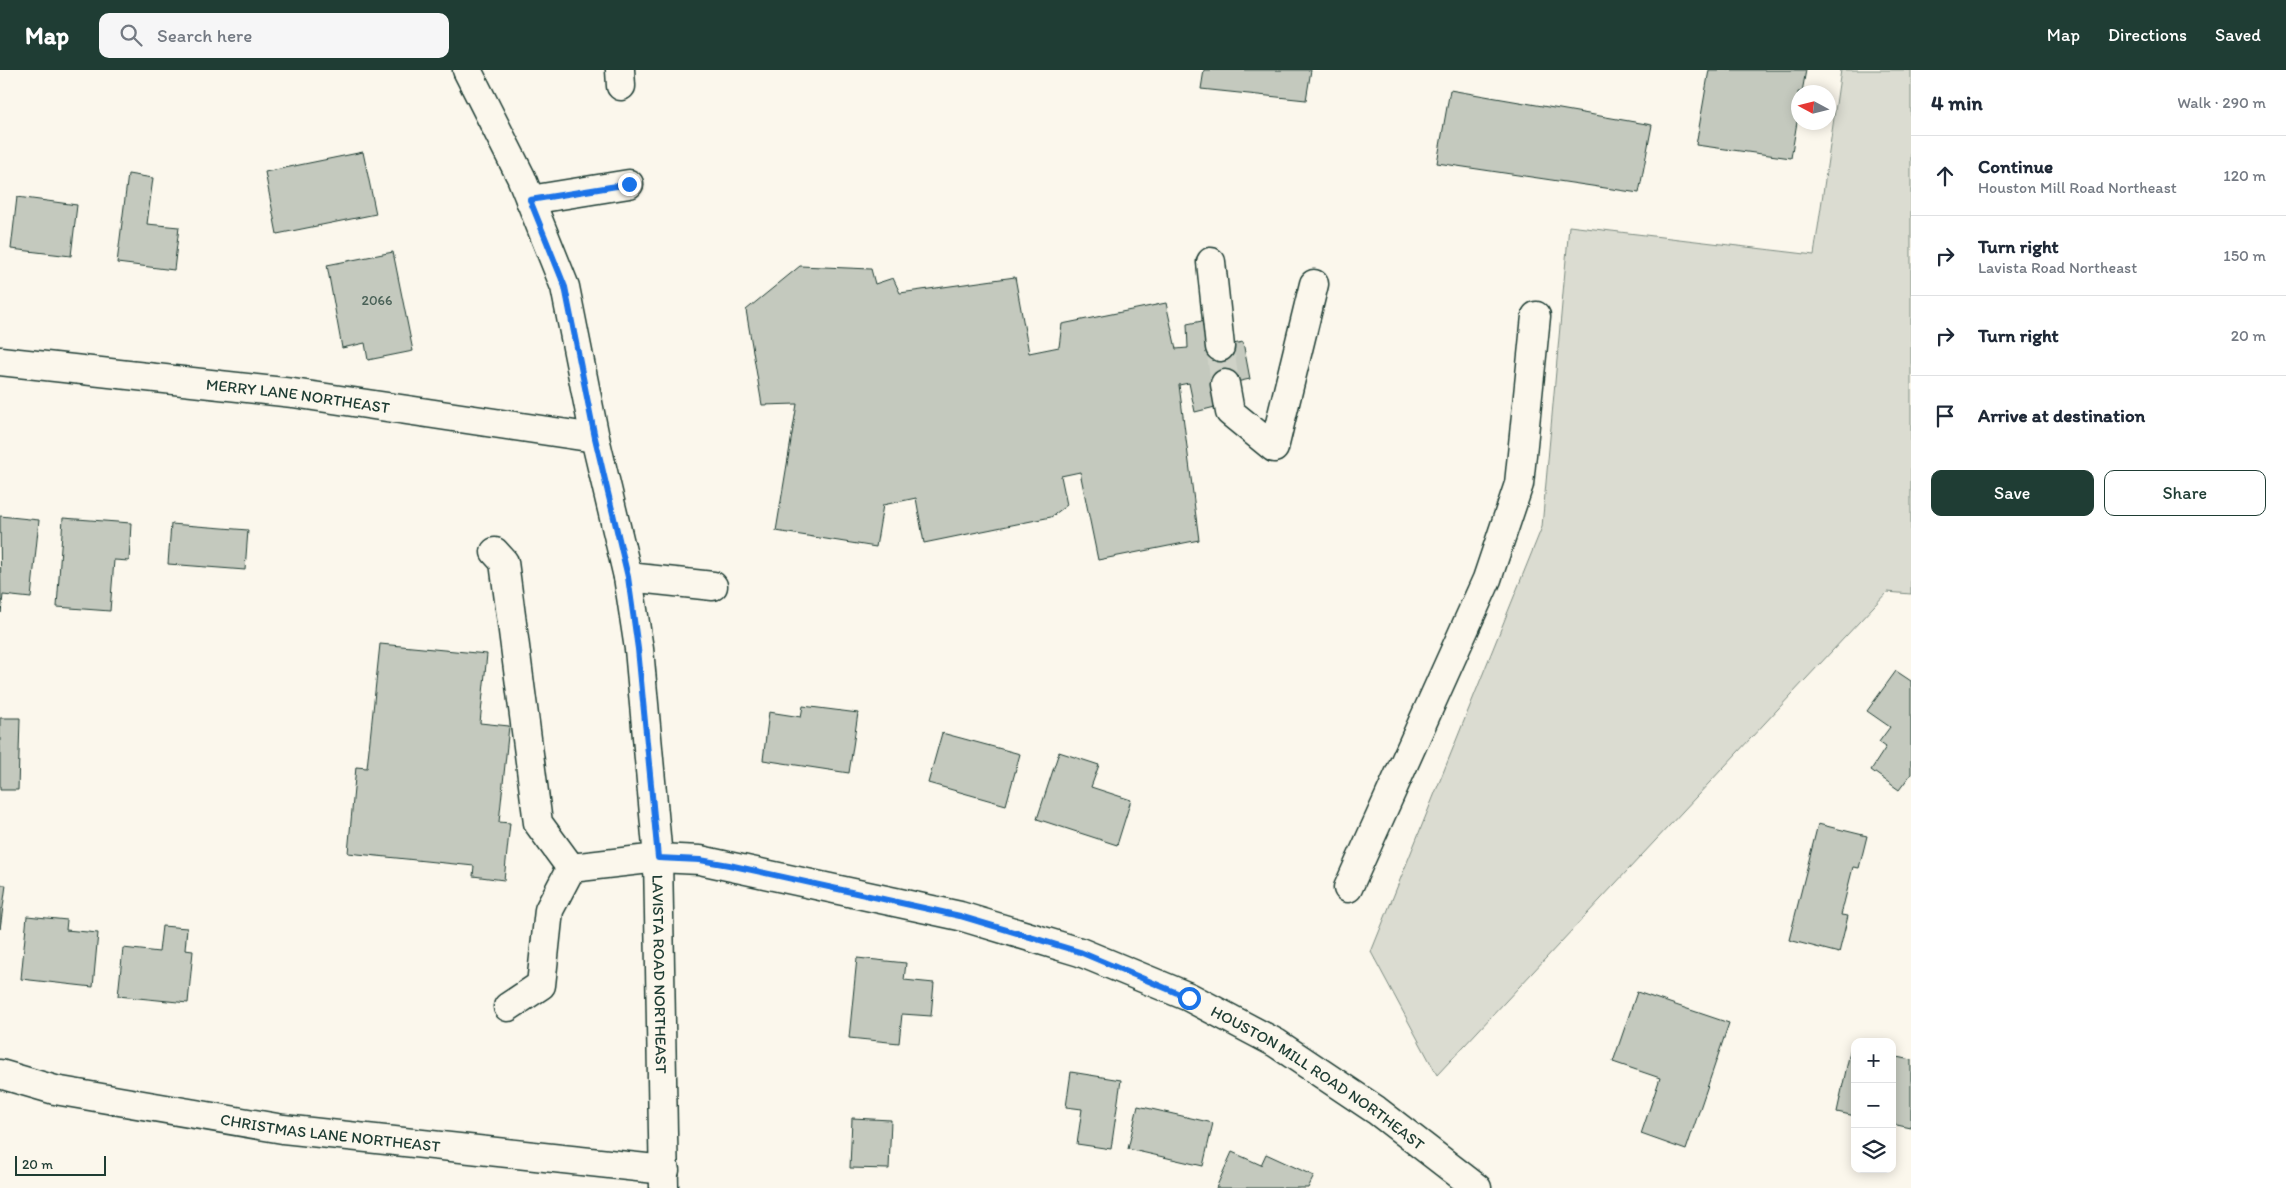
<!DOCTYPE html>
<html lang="en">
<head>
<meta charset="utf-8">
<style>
	:root { --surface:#fff; --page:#f6f6f7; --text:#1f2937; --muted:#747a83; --line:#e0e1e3; --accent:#1f3d34 }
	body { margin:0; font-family:Itim,sans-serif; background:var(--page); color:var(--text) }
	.controls { position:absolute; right:15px; bottom:15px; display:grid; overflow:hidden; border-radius:10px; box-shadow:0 2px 12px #0003 }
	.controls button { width:45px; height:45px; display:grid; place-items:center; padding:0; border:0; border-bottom:1px solid var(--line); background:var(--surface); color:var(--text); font:25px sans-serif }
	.compass { position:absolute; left:1791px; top:15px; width:45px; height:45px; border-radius:50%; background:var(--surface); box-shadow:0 2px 12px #0003; rotate:277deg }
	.scale { position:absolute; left:15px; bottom:12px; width:91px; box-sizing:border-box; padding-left:5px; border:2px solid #1f3d34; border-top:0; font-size:14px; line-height:18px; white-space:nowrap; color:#1f3d34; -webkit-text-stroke:4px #fbf7ec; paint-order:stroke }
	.stop { position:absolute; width:15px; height:15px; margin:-11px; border:4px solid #1a73e8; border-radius:50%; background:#fff }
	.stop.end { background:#1a73e8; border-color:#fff; box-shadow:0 1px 5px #0008 }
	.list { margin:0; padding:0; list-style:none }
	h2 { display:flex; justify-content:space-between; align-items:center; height:65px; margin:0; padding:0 20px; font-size:21px }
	h2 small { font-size:16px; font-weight:400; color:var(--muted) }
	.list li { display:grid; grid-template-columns:32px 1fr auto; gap:15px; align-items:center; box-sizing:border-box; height:80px; padding:0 20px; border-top:1px solid var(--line) }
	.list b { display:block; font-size:19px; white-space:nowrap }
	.list p { margin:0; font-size:16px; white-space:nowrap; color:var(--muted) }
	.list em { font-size:16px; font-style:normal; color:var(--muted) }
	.actions { display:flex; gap:10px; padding:15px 20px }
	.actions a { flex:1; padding:11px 0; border:1px solid var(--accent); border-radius:10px; text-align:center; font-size:18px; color:var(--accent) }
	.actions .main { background:var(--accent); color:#fff }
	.icon { flex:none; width:28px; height:28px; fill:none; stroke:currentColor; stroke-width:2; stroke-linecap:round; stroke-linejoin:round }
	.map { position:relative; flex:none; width:1911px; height:1118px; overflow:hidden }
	header { display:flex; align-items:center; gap:30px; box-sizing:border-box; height:70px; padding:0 25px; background:var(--accent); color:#fff }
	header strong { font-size:24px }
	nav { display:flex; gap:28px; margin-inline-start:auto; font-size:18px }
	.search { width:350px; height:45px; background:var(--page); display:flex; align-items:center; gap:12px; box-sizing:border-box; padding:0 18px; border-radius:10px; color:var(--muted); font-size:19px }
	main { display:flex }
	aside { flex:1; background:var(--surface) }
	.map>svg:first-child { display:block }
	.green { fill:#dbdcd1; stroke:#7d8c82 }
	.building { fill:#c4c9be; stroke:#1f3d34 }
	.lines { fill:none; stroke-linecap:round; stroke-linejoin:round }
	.minor-tunnel { stroke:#cfd2c7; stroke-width:28; stroke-dasharray:28 14; stroke-linecap:butt }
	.minor-casing { stroke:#1f3d34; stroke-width:31 }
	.major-casing { stroke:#1f3d34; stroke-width:31 }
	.minor { stroke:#fbf7ec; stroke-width:28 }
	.major { stroke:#fbf7ec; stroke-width:28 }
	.route { stroke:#1a73e8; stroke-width:6 }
	.labels { text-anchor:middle; stroke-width:4; stroke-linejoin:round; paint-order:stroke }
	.number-label { font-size:14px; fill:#486056 }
	.street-label { font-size:16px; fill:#1f3d34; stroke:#fbf7ec }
</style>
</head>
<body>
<header>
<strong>Map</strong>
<div class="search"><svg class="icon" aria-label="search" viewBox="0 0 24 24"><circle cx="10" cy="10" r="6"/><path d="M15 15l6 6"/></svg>Search here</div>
<nav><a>Map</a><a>Directions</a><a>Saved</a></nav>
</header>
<main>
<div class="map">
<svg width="1911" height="1118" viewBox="0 0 1911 1118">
	<rect width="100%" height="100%" fill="#fbf7ec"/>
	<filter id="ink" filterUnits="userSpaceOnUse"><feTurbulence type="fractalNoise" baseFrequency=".02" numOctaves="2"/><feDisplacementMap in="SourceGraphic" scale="10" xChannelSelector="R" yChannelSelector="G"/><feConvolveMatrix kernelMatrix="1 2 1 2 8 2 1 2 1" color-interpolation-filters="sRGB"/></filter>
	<g filter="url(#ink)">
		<!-- green -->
		<path class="green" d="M1841 0H1911V524L1887 522 1437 1005 1371 882 1542 457 1569 156 1814 185Z"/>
		<!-- building -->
		<g class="building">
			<path d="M1204 0H1311L1306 30 1201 19Z"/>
			<path d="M1709 0H1806L1802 22H1798V46L1791 88 1696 75Z"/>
			<path d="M1450 20 1652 55 1639 123 1437 93Z"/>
			<path d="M363 82 376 144 277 164 265 102Z"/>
			<path d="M128 104 153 108 147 154 179 157 174 200 117 193Z"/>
			<path d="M17 127 77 135 71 186 11 179Z"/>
			<path d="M393 182 413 281 368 290 365 273 342 278 327 195Z"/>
			<path d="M800 196 871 199 875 214 893 208 900 223 1015 207 1029 283 1059 277 1062 254 1166 233 1176 279 1188 278 1187 254 1202 251 1208 279 1243 272 1250 309 1213 317 1215 337 1195 342 1189 313 1179 315 1199 470 1098 490 1080 402 1061 406 1067 435 1051 447 924 473 916 428 883 435 876 477 776 461 797 334 762 335 746 240Z"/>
			<path d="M0 446 39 450 31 528 3 525 1 543Z"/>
			<path d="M63 448 131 453 129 491 114 490 110 541 57 537Z"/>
			<path d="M171 454 248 460 245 500 168 494Z"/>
			<path d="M380 574 487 584 480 653 509 656 499 752 510 753 504 810 473 806 474 796 348 783 356 697 367 698Z"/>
			<path d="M1896 601 1911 611V704L1899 720 1871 700 1886 677 1879 672 1890 657 1867 641Z"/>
			<path d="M803 636 858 643 849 703 763 690 769 642 801 647Z"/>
			<path d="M0 648H20L18 720H0Z"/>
			<path d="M942 663 1020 684 1006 735 928 713Z"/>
			<path d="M1059 682 1099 695 1091 717 1131 730 1117 775 1037 749Z"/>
			<path d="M1818 754 1867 766 1859 798 1853 797 1841 845 1848 846 1839 883 1789 870Z"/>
			<path d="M0 815H6L0 859Z"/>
			<path d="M27 846 67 850 66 860 98 863 93 917 21 909Z"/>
			<path d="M162 856 187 858 185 880 193 881 188 933 118 926 123 878 159 882Z"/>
			<path d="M857 888 906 893 904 910 934 913 931 946 902 944 899 973 849 968Z"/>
			<path d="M1637 922 1729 953 1686 1080 1641 1064 1660 1008 1613 992Z"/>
			<path d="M1851 977H1855V1046L1837 1042Z"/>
			<path d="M1892 986 1911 990V1058L1892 1054Z"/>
			<path d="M1071 1002 1121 1010 1111 1079 1077 1074 1082 1039 1066 1037Z"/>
			<path d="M1138 1036 1213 1053 1203 1096 1128 1079Z"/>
			<path d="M852 1048 891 1050 889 1099 850 1098Z"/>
			<path d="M1232 1082 1261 1095 1266 1084 1314 1106 1308 1118H1216Z"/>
		</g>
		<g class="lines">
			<!-- minor-tunnel -->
			<path class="minor-tunnel" d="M1220 277 1225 314"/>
			<!-- minor casing -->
			<g class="minor-casing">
				<g id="minor">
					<path d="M620 0 621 16"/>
					<path d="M530 130 629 114"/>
					<path d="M1211 192 1220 277"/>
					<path id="s1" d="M0 291 293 323 595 368"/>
					<path d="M1225 314 1230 342 1274 378 1314 214"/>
					<path d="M495 482 504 492 538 753 571 798"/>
					<path d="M628 507 713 516"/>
					<path id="s2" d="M571 798 658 788 700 790 960 846 1080 882 1189 927 1276 973 1376 1040 1477 1118"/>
					<path d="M1348 818 1487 509 1519 414 1536 246"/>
					<path d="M508 937 541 915 549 840 571 798"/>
					<path id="s3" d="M0 1004 55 1020 283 1059 665 1100"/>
				</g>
			</g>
			<!-- major casing -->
			<g class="major-casing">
				<g id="major">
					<path id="s4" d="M467 0 521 107 565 217 595 368 628 507 639 579 658 788 664 1118"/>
				</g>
			</g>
			<!-- minor -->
			<use href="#minor" class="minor"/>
			<!-- major -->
			<use href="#major" class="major"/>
		</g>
	</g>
	<g class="lines" filter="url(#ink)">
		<!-- route -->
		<path class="route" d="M629 114 530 130 565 217 595 368 628 507 638 579 658 788 700 790 729 795 960 846 1080 882 1189 928"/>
	</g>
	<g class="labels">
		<!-- number labels -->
		<g class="number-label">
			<text x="377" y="235">2066</text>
		</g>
		<!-- street labels -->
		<g class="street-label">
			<text dy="6" stroke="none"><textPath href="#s1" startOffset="300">MERRY LANE NORTHEAST</textPath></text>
			<text dy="6" stroke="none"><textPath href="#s4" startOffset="934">LAVISTA ROAD NORTHEAST</textPath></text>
			<text dy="6" stroke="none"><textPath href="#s2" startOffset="791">HOUSTON MILL ROAD NORTHEAST</textPath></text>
			<text dy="6" stroke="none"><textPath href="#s3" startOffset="336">CHRISTMAS LANE NORTHEAST</textPath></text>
		</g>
	</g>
</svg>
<div class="controls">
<button>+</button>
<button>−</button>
<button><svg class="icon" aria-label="layers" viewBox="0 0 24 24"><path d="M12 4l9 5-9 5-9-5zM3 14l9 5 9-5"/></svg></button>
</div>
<svg class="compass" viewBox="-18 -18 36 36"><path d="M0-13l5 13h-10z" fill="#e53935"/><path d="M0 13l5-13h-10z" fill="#747a83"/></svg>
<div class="scale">20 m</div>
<div class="stop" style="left:1189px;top:928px"></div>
<div class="stop end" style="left:629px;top:114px"></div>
</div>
<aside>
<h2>4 min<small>Walk · 290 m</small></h2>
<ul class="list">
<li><svg class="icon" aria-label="ahead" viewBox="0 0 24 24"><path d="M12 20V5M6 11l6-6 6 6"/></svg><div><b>Continue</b><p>Houston Mill Road Northeast</p></div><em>120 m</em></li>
<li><svg class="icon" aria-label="right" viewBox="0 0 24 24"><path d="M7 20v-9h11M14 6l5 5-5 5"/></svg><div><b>Turn right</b><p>Lavista Road Northeast</p></div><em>150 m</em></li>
<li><svg class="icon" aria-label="right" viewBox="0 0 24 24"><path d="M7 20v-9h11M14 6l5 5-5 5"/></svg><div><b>Turn right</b></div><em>20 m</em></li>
<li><svg class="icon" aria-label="arrive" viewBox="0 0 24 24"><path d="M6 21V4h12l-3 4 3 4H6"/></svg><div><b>Arrive at destination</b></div></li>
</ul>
<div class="actions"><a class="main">Save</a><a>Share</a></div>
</aside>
</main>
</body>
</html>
